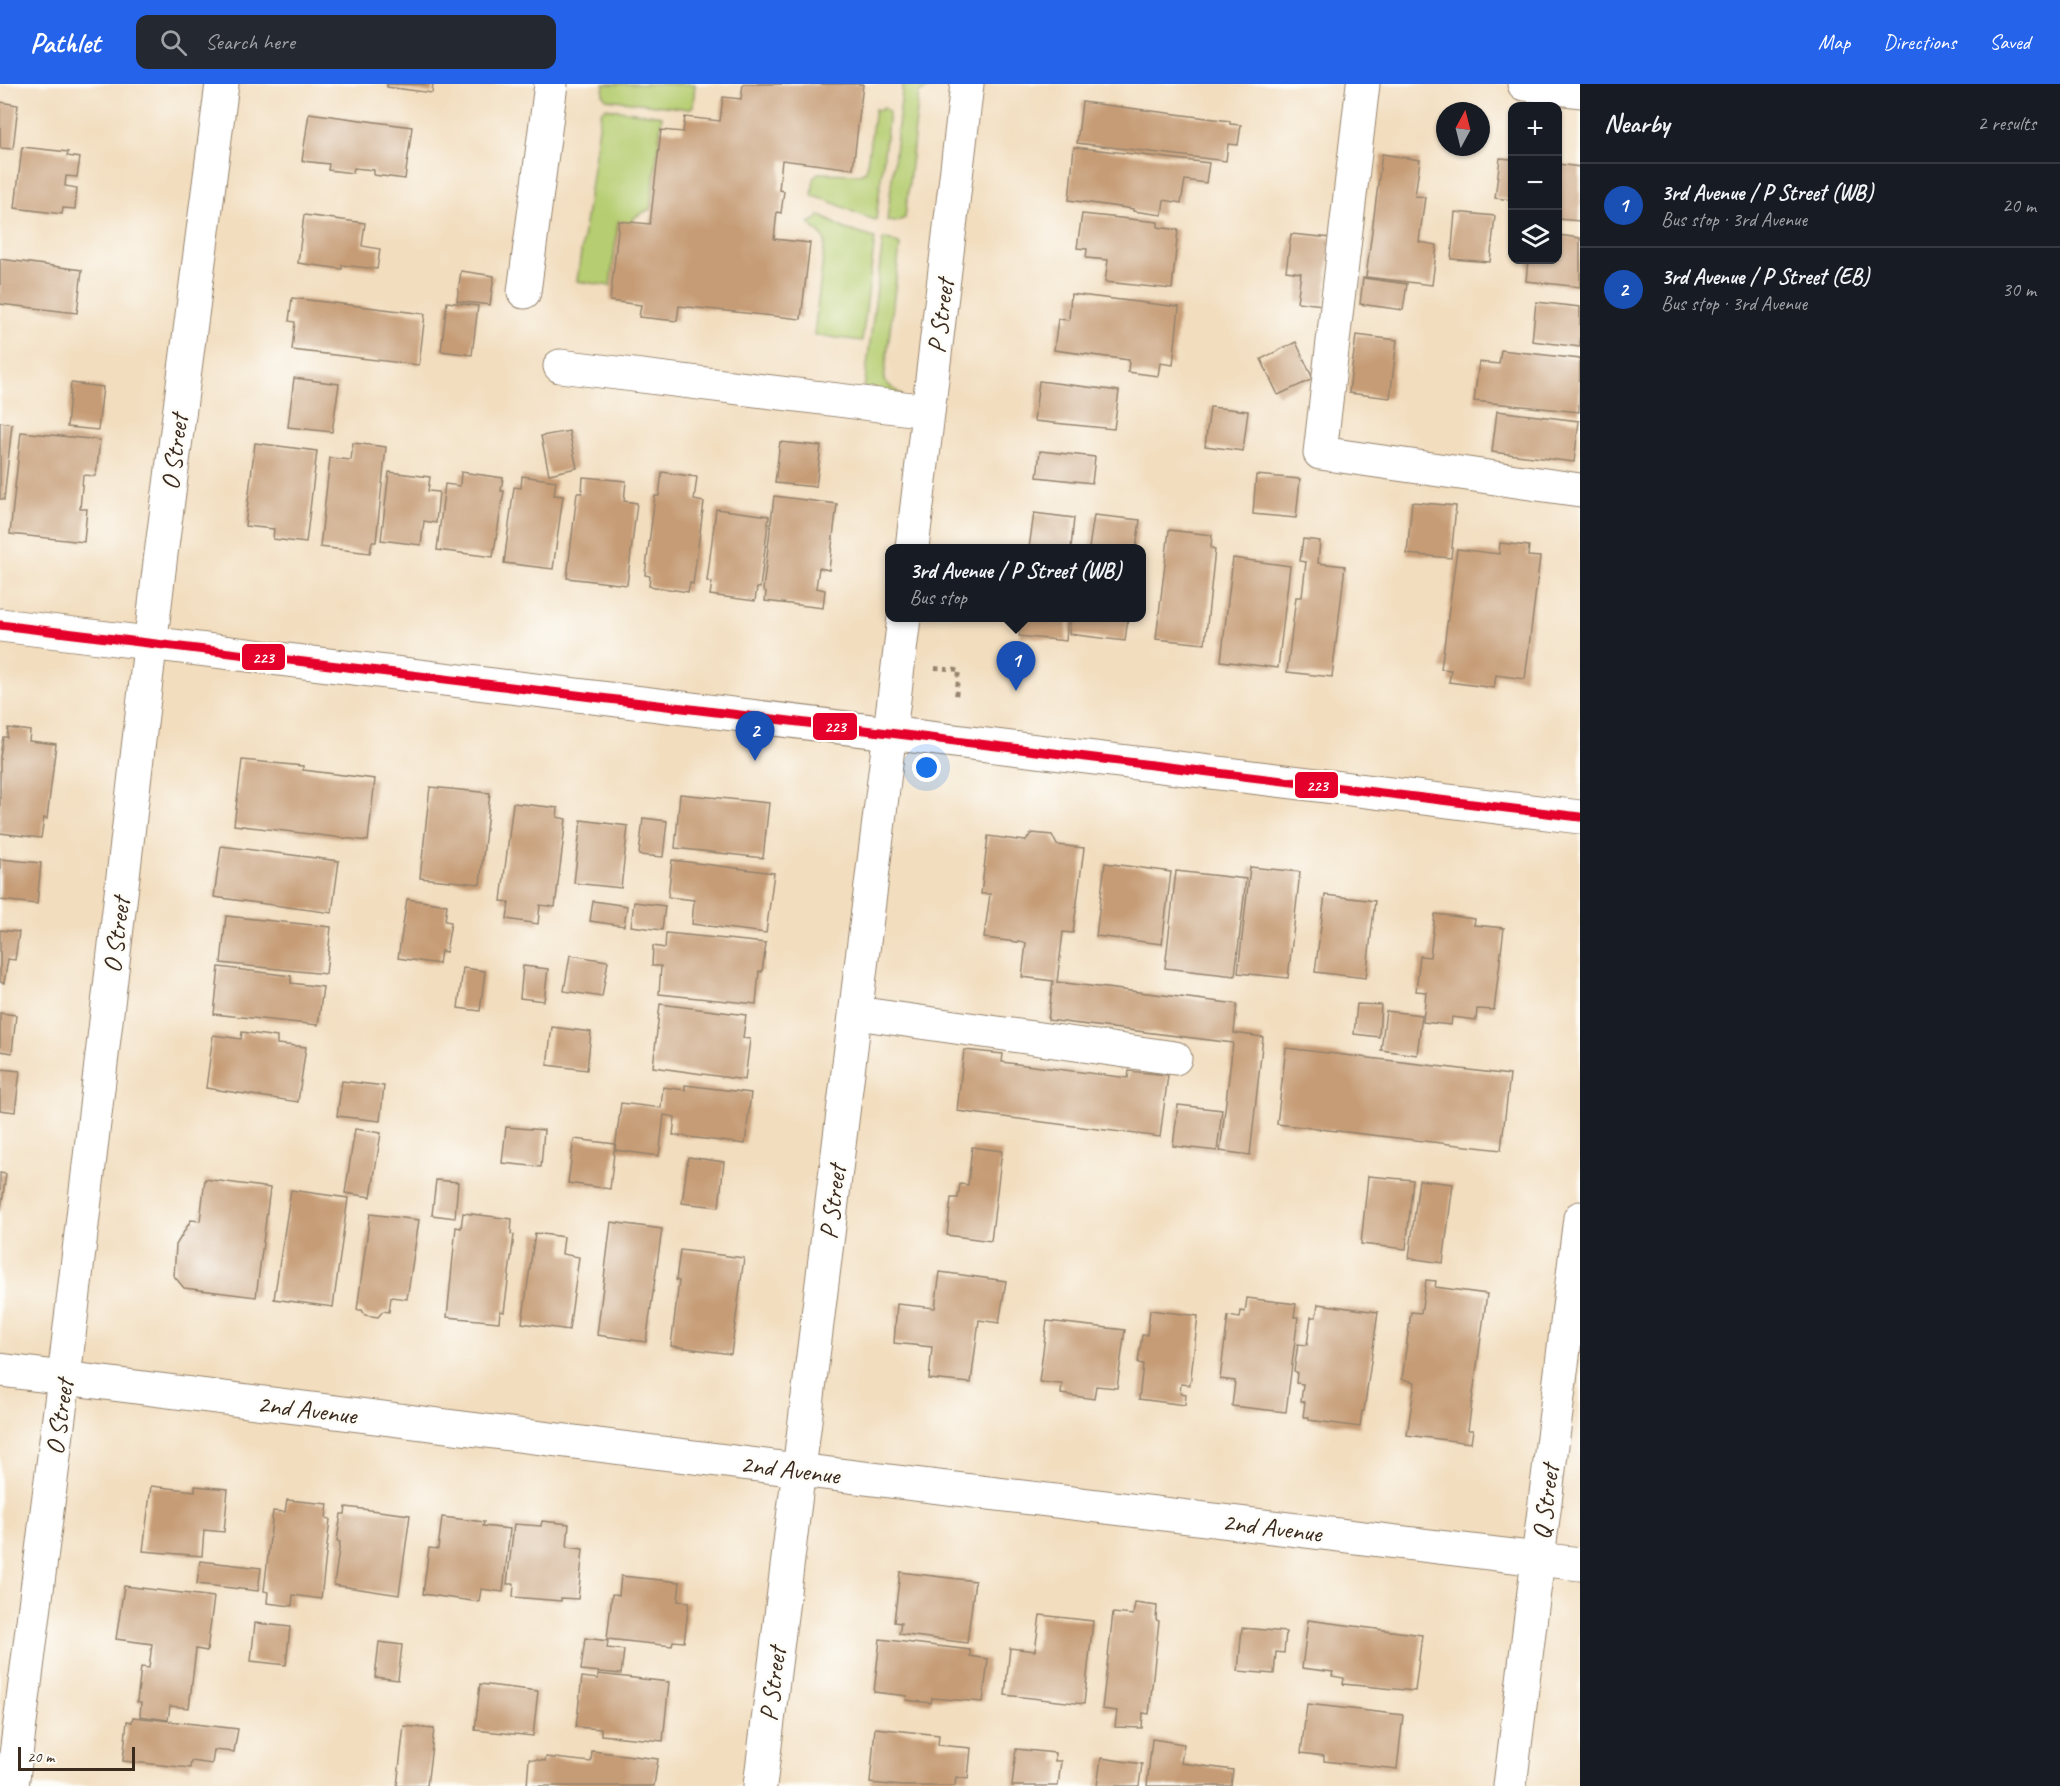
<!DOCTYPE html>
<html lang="en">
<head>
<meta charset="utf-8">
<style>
	:root { --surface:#171b24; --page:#242831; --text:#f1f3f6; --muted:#9ea1a6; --line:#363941; --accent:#2563eb }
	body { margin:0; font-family:Caveat,sans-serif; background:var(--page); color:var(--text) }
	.controls { position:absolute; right:18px; top:18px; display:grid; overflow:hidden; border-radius:12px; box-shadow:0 2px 4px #0004 }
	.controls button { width:54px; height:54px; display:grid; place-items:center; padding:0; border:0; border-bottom:2px solid var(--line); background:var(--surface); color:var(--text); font:30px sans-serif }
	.compass { position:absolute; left:1436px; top:18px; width:54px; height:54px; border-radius:50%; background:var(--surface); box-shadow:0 2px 4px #0004; rotate:7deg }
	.scale { position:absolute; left:18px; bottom:15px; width:117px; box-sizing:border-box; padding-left:6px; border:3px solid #3b2a1e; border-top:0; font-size:16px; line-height:21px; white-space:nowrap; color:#3b2a1e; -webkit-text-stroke:4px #fdfcf7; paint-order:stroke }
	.you { position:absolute; left:927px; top:684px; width:21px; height:21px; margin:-15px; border:4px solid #fff; border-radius:50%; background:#1a73e8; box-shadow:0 0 0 9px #1a73e833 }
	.badge { display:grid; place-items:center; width:39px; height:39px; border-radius:50%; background:var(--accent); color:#fff; font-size:20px; font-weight:700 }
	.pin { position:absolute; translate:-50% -50px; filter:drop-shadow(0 2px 3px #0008) }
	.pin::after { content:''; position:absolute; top:32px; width:21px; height:18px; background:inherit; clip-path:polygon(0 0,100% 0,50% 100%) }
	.popup { position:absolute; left:885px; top:460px; width:261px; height:78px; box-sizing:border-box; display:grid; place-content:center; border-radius:12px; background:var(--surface); filter:drop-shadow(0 2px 4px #0005); font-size:20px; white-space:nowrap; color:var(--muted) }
	.popup b { font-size:22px; color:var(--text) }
	.popup::after { content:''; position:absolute; left:50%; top:100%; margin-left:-12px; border:12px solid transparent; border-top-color:var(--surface) }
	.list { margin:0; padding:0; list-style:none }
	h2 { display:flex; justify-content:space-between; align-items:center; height:78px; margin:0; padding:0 24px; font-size:26px }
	h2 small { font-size:20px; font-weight:400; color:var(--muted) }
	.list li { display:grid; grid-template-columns:39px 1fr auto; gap:18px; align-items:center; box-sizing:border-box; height:84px; padding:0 24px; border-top:2px solid var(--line) }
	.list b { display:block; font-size:22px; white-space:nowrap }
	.list p { margin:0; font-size:20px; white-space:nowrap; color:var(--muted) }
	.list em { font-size:20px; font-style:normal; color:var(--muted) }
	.icon { flex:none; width:33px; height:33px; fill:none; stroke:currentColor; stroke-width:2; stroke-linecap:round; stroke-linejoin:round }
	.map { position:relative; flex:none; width:1580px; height:1702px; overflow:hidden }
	header { display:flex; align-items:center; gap:36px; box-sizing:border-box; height:84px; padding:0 30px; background:var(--accent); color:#fff }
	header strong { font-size:28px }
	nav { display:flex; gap:33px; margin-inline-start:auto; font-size:21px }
	.search { width:420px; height:54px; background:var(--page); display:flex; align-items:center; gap:15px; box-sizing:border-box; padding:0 21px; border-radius:12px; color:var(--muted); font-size:22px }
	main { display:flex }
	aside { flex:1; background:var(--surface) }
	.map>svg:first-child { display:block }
	.green { fill:#b6cd71; stroke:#787c48; stroke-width:1.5 }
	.building { fill:#c69c76 }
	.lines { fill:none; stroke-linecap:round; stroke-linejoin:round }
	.minor-casing { stroke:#96846e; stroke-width:35 }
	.path { stroke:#96846e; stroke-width:4; stroke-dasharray:4.5 4.5; stroke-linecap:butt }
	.minor { stroke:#fff; stroke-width:33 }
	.bus-1-casing { stroke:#fdfcf7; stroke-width:14 }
	.bus-1 { stroke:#e4002b; stroke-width:9 }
	.labels { text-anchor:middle; stroke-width:5; stroke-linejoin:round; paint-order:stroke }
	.street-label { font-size:26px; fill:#3b2a1e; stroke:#fdfcf7 }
	.line-badge { stroke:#fdfcf7; stroke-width:2 }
	.badge-label { font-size:16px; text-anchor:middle; font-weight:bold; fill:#fff }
</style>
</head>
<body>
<header>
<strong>Pathlet</strong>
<div class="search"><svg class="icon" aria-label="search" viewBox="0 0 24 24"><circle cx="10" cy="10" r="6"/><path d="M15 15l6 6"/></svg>Search here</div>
<nav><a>Map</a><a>Directions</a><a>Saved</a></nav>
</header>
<main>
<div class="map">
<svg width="1580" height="1702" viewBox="0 0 1580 1702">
	<rect width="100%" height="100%" fill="#fdfcf7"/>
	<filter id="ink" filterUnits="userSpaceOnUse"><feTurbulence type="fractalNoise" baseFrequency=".0167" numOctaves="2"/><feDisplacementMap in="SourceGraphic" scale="12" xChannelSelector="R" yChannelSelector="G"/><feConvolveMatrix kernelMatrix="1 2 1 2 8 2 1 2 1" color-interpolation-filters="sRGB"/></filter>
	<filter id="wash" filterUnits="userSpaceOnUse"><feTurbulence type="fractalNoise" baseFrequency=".008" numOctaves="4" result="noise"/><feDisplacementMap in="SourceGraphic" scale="24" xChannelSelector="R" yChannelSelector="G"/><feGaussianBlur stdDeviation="1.35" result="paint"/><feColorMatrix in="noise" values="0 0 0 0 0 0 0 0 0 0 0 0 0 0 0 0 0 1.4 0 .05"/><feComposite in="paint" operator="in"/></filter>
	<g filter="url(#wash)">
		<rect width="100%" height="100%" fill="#f2ddbe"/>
		<!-- green -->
		<g class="green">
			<path d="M604 0H695L693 22 689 25 606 15 603 10Z"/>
			<path d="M903 0H935L919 9 905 134 896 138 887 137Z"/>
			<path d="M883 23 889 28 876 136C853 131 835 116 812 112L814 93 818 89 859 90 866 87 875 25 880 26Z"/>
			<path d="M605 24 662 32 650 125 635 133 630 139 618 137 610 202 577 197 601 28Z"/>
			<path d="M819 131 845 145 875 154 862 257 814 251 825 157 823 153 809 139 817 135Z"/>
			<path d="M883 155 891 156 900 161 884 297 901 311 863 314Z"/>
		</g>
		<g id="blocks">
			<!-- building -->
			<g class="building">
				<path d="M387 0H433L432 9 387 3Z"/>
				<path d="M743 0H863L853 85 782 76 779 106 784 107 781 129 777 128 774 155 810 159 801 235 679 222 677 237 639 233 641 221 610 217 619 137 650 140 661 46 683 48 685 33 720 37 723 13 741 15Z"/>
				<path d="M0 18 18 21 13 65 0 64Z"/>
				<path d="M1082 18 1230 37V40L1241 41 1238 61 1228 60 1226 77 1077 59Z"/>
				<path d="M309 29 412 43 405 95 374 91V86L354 84 353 89 328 86 329 80 302 77Z"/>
				<path d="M22 63 68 68 67 72 80 74 77 93 66 92 65 102 77 104 75 125 63 124 62 130 15 124Z"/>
				<path d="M1074 63 1209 79 1206 99 1185 96 1181 119 1164 116 1162 131 1133 127V125L1069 116Z"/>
				<path d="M1382 70 1420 76 1415 112 1425 113 1419 158 1437 161 1432 201 1366 193Z"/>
				<path d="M1500 74 1512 75V116L1495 114Z"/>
				<path d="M1558 80 1580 83V137L1558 135Z"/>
				<path d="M1455 128 1495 132 1490 178 1451 175Z"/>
				<path d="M1082 130 1158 138V143L1178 146 1172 205 1105 198 1108 176 1086 174 1087 165 1077 164Z"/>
				<path d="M304 131 365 139 362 162 380 165 377 185 342 181V185L298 179Z"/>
				<path d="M1291 150 1332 154 1323 221 1297 218 1301 189 1286 187Z"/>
				<path d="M1558 151 1580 154V203L1526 197 1528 176H1558Z"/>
				<path d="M0 175 82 186 77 229 0 220Z"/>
				<path d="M461 187 494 192 490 221 457 217Z"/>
				<path d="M1363 194 1407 200 1403 226 1360 220Z"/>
				<path d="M1071 210 1179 223 1173 281 1160 279 1158 292 1128 288 1129 276 1054 266 1058 235 1069 236Z"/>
				<path d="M292 214 425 230 419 281 292 266 295 238 289 237Z"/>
				<path d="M447 218 478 222 472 271 441 267Z"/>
				<path d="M1536 218 1580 223V263L1532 257Z"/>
				<path d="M1356 251 1397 256 1390 314 1349 309Z"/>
				<path d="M1296 258 1313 295 1278 311 1261 275Z"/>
				<path d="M1501 266 1580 275 1579 328 1474 317 1479 278 1499 280Z"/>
				<path d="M294 294 339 300 332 348 288 343Z"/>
				<path d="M1039 297 1119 307 1114 345 1034 337Z"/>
				<path d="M71 299 103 303 98 346 67 343Z"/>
				<path d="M1210 323 1248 327 1243 367 1205 362Z"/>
				<path d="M1497 327 1579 337 1574 378 1492 368Z"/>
				<path d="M0 338 12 340 4 416 0 415Z"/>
				<path d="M569 347 577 384 549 390 541 352Z"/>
				<path d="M21 348 100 356 96 392 83 391 80 425H87L84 458 10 450Z"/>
				<path d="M780 358 821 362 816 403 775 399Z"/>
				<path d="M255 359 317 367 306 459 273 455 274 445 245 442Z"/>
				<path d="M353 359 386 363 376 458H372L370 469 320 463 330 374 351 376Z"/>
				<path d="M1040 367 1095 373 1092 399 1037 393Z"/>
				<path d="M389 388 430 393 428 407 439 408 436 439 424 437 421 461 381 456Z"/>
				<path d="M461 388 503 394 501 407H504L493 473 437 466 445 400 460 402Z"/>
				<path d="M662 388 697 393 694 416 704 418 693 500 690 499 688 508 649 502 650 492 645 491 655 412H659Z"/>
				<path d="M1256 391 1300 395 1296 434 1253 430Z"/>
				<path d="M522 392 556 397 554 411 563 412 553 485 504 479 514 403 521 404Z"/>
				<path d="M583 393 626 397 624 417 637 419 627 501 567 494 577 409H582Z"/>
				<path d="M774 412 837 420 829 486 819 484 816 504 825 506 823 524 765 517 766 508 763 506Z"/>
				<path d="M1412 418 1456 422 1451 474 1407 470Z"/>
				<path d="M716 425 769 432 760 504H757L755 517 710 511 712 498 707 497Z"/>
				<path d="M1034 429 1074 434 1071 464H1029Z"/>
				<path d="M1094 431 1140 436 1136 464H1089Z"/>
				<path d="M1169 446 1212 451 1211 464 1215 465 1205 560 1156 555Z"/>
				<path d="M1303 455 1320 457 1318 479 1345 482 1332 593 1287 588 1296 513H1302L1306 478 1300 477Z"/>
				<path d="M1500 459 1529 462 1528 472 1540 473 1525 595 1496 591 1494 604 1449 598 1451 586 1441 585 1457 465 1499 470Z"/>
				<path d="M1233 474 1290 482 1278 584 1221 577Z"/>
				<path d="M1021 534H1068L1066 557 1019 552Z"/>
				<path d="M1071 534H1128L1125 557 1069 550Z"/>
				<path d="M8 644 30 647 29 657 56 660 47 735 44 734 41 754 0 749V673L3 653H7Z"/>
				<path d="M242 676 303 682V686L375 695 368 757 234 741Z"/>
				<path d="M430 703 490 709 480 800 420 794Z"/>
				<path d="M680 710 769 719 763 774 675 764Z"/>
				<path d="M513 719 558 724 557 733 566 735 555 823 540 821 538 840 507 835 509 818 501 817Z"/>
				<path d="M643 734 667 737 663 773 639 771Z"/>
				<path d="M581 736 628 742 621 804 574 799Z"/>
				<path d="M1032 749 1052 751 1057 761 1084 764 1073 849 1063 848 1057 898 1237 920 1234 949 1263 953 1250 1071 1220 1067 1233 959 1048 936 1053 897 1022 893 1026 859 984 854 990 810H981L988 752 1025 757Z"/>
				<path d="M221 762 339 777 332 829 214 813Z"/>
				<path d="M0 775 41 779 37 820 0 816Z"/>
				<path d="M672 776 774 789 766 849 692 840 694 816 668 813Z"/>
				<path d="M1105 779 1171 788 1162 860 1096 852Z"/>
				<path d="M1250 783 1300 788 1288 894 1238 889Z"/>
				<path d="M1176 787 1246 795 1235 892 1165 884Z"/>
				<path d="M1325 811 1375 817 1366 894 1315 888Z"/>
				<path d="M407 815 447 821 445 837 451 838 446 868 441 867 439 880 398 874Z"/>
				<path d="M593 817 627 822 624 842 590 837Z"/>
				<path d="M634 818 665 822 662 846 631 842Z"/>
				<path d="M1435 830 1475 835 1474 841 1504 844 1494 926 1477 925 1476 936 1452 933 1451 941 1423 938 1426 908 1416 907 1420 872 1430 873Z"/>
				<path d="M226 832 331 843 326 890 221 879Z"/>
				<path d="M0 846 19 848 15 876 8 875 4 899 0 898Z"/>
				<path d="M666 849 766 859 762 888 759 887 756 920 659 910 661 882H652L653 862 665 864Z"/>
				<path d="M570 871 608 877 602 913 564 907Z"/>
				<path d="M523 882 548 885 544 917 520 914Z"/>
				<path d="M219 883 291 892V899L323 903 318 941 214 930Z"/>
				<path d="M463 884 485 887 480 927 458 924Z"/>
				<path d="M660 920 746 931 743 954 750 955 745 996 653 983Z"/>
				<path d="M1357 920 1381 921 1379 953 1354 950Z"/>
				<path d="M1386 927 1422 931 1417 971 1381 966Z"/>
				<path d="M0 929 16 931 12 969 0 967Z"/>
				<path d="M552 943 591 948 587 986 547 981Z"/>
				<path d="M242 948 277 953V960L306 963 298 1018 206 1004 213 951 241 955Z"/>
				<path d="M1286 964 1510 991 1501 1066 1277 1040Z"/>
				<path d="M964 966 1003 970 1002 978 1128 994 1129 987 1168 991 1160 1053 957 1027Z"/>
				<path d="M0 985 20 987 15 1028 0 1026Z"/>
				<path d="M342 997 384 1002 380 1037 337 1032Z"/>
				<path d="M685 1001 751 1009 745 1060 673 1051 675 1033 664 1031 659 1072 615 1066 621 1019 661 1024 663 1003 685 1006Z"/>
				<path d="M1178 1021 1222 1026 1217 1067 1173 1062Z"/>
				<path d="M506 1043 544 1046 541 1083 502 1079Z"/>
				<path d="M355 1045 381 1049 371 1113 345 1109Z"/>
				<path d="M574 1055 615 1060 610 1105 568 1099Z"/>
				<path d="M972 1063 1002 1067 991 1157 947 1151 951 1114H958L960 1100 968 1101Z"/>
				<path d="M688 1073 724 1078 719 1123 682 1119Z"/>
				<path d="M0 1089 6 1090 1 1126H0Z"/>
				<path d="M1368 1092 1413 1096 1406 1165 1361 1160Z"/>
				<path d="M205 1095 270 1104 256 1213 184 1204 174 1192 176 1161 191 1136 200 1137Z"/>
				<path d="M436 1096 458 1098 455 1134 432 1131Z"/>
				<path d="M1419 1096 1453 1100 1443 1179 1409 1174Z"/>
				<path d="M291 1106 348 1114 333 1223 274 1215Z"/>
				<path d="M463 1129 512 1135 511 1150 514 1151 504 1228 500 1227 499 1238 447 1233 456 1143 461 1144Z"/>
				<path d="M370 1130 419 1136 407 1215 391 1213 389 1228 383 1227 378 1233 365 1231 362 1226H357Z"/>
				<path d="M611 1138 662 1145 646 1258 597 1251Z"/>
				<path d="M535 1149 564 1153 562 1170 579 1173 569 1246 522 1239Z"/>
				<path d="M680 1166 744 1174 731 1270 671 1262 679 1197 676 1196Z"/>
				<path d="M940 1188 1006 1197 999 1239 979 1236 971 1299 929 1295 932 1263 894 1259 897 1220 935 1224Z"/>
				<path d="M1426 1196 1436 1197 1435 1203 1487 1210 1468 1346H1473L1471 1359 1407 1351 1415 1298 1402 1295 1411 1228 1421 1229Z"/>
				<path d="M1247 1214 1296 1220 1294 1233H1298L1286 1328 1232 1322 1235 1297 1220 1295 1228 1232 1240 1234 1241 1227 1245 1228Z"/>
				<path d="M1318 1220 1378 1228 1364 1327H1362L1360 1343 1309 1336V1333H1303L1305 1318 1301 1317 1303 1300 1296 1299 1297 1288 1294 1287 1298 1260 1307 1261 1311 1233H1316Z"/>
				<path d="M1150 1226 1198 1232 1190 1301 1181 1300 1180 1309 1186 1310 1185 1321 1139 1315 1143 1280 1138 1279 1142 1251H1147Z"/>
				<path d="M1047 1237 1125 1246 1117 1304 1096 1302 1094 1315 1061 1310 1062 1300 1039 1298Z"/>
				<path d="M151 1402 195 1407V1402L228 1405 224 1448 204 1446 202 1472 143 1467Z"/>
				<path d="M287 1416 328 1420 326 1434 330 1435 321 1515 293 1511 292 1522 267 1519 268 1508 264 1507 273 1427 285 1428Z"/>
				<path d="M346 1423 410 1431 399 1511 334 1501 340 1458 337 1457 341 1430H345Z"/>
				<path d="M442 1433 484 1438 483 1442 510 1445 503 1508 481 1505 479 1518 423 1510 429 1464 438 1465Z"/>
				<path d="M542 1437 569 1440 567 1463 583 1465 578 1515 561 1514V1517L513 1513 514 1500H507L514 1440 541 1442Z"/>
				<path d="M200 1477 261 1484 258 1507 197 1500Z"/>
				<path d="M900 1488 975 1497 967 1559 899 1550 901 1539 894 1538Z"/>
				<path d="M621 1492 680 1498 678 1517 689 1518 684 1558 673 1557 672 1562 607 1555 612 1510 619 1511Z"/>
				<path d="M124 1502 214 1513 207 1567 196 1565 189 1624 170 1622 168 1636 140 1632 141 1619 137 1618 141 1583 149 1584 152 1560 116 1555Z"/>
				<path d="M1135 1519 1157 1522 1156 1536 1159 1537 1149 1630 1143 1629 1142 1644 1115 1643 1117 1627 1102 1625 1113 1529 1133 1531Z"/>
				<path d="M1040 1531 1093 1537 1084 1620 1005 1611 1010 1564 1035 1567Z"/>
				<path d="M1308 1536 1422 1551 1415 1607 1343 1600 1344 1594 1332 1592 1333 1588 1302 1584Z"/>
				<path d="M255 1539 290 1543 286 1581 251 1577Z"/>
				<path d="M1242 1544 1286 1548 1284 1569 1276 1568 1274 1590 1238 1587Z"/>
				<path d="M585 1554 608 1557 607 1564 624 1566 621 1590 581 1586Z"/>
				<path d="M880 1555 970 1566V1572L988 1575 983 1618 932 1614 931 1619 906 1616 907 1612 874 1608Z"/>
				<path d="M379 1558 402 1561 398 1596 375 1593Z"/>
				<path d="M598 1590 669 1598 663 1657 601 1651V1645L576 1643 582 1593 598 1595Z"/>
				<path d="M480 1600 538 1607 533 1652 475 1646Z"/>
				<path d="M1307 1620 1403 1631 1397 1685 1324 1677V1672L1301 1669Z"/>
				<path d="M133 1633 238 1645 234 1668 214 1666 212 1680 191 1677 190 1684 123 1677 127 1637 132 1638Z"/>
				<path d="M404 1642 434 1645 427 1702H397Z"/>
				<path d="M875 1644 939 1651 938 1661 971 1664 968 1695 956 1693 955 1702H901L870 1699Z"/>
				<path d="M1152 1655 1184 1660 1181 1679 1233 1686 1231 1702H1147Z"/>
				<path d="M1016 1665 1055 1669V1677H1061L1058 1702H1012Z"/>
				<path d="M592 1667 658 1675 654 1702H527L529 1675 545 1677 546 1673 591 1678Z"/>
				<path d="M1101 1674 1142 1680 1139 1702H1097Z"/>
			</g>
		</g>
	</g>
	<g filter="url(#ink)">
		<use href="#blocks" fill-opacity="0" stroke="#96846e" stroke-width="1.5"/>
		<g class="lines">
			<!-- minor casing -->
			<g class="minor-casing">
				<g id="minor">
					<path d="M1363 0 1320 369 1580 406"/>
					<path d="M1524 0 1580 7"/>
					<path d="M524 208 551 0"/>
					<path d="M560 282 928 327"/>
					<path d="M912 464 967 0"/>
					<path d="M0 541 1580 733"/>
					<path d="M856 929 1175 974"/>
					<path d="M0 1286 798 1386 1580 1480"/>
					<path d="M12 1702 64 1294 160 478 222 0"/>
					<path d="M760 1702 904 534"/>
					<path d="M1510 1702 1580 1134"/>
				</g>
			</g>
			<!-- path -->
			<path class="path" d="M935 584 959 586 956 613"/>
			<!-- minor -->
			<use href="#minor" class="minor"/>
			<!-- bus-1 casing -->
			<g class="bus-1-casing">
				<path id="bus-1" d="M0 541 1580 733"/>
			</g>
			<!-- bus-1 -->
			<use href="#bus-1" class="bus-1"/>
		</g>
	</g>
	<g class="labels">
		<!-- street labels -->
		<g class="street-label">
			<text transform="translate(940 232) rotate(-83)" y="9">P Street</text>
			<text transform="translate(174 368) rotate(-83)" y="9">O Street</text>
			<text transform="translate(116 851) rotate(-83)" y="9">O Street</text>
			<text transform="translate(832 1118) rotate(-83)" y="9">P Street</text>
			<text transform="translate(307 1325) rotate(7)" y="9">2nd Avenue</text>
			<text transform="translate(59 1333) rotate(-82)" y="9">O Street</text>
			<text transform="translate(790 1385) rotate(7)" y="9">2nd Avenue</text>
			<text transform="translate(1545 1418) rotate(-83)" y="9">Q Street</text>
			<text transform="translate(1272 1443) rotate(7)" y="9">2nd Avenue</text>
			<text transform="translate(772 1600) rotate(-83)" y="9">P Street</text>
		</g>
	</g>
	<g class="line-badge">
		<rect x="241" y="559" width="45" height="28" rx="6" fill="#e4002b"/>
		<rect x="812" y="628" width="46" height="29" rx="6" fill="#e4002b"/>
		<rect x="1294" y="687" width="45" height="28" rx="6" fill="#e4002b"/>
	</g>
	<g class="badge-label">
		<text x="263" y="579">223</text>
		<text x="835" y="648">223</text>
		<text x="1317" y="707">223</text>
	</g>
</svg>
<div class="controls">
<button>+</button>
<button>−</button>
<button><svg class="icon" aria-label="layers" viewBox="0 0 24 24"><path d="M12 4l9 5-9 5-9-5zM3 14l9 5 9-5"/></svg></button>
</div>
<svg class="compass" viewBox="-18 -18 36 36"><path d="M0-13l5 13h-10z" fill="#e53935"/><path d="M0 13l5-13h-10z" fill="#9ea1a6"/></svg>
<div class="scale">20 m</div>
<div class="you"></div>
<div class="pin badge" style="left:1016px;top:607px;background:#1a4fb4">1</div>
<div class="popup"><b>3rd Avenue / P Street (WB)</b>Bus stop</div>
<div class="pin badge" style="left:755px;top:677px;background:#1a4fb4">2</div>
</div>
<aside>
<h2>Nearby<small>2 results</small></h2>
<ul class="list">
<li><span class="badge" style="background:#1a4fb4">1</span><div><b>3rd Avenue / P Street (WB)</b><p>Bus stop · 3rd Avenue</p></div><em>20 m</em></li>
<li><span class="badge" style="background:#1a4fb4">2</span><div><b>3rd Avenue / P Street (EB)</b><p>Bus stop · 3rd Avenue</p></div><em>30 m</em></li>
</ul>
</aside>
</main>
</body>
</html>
